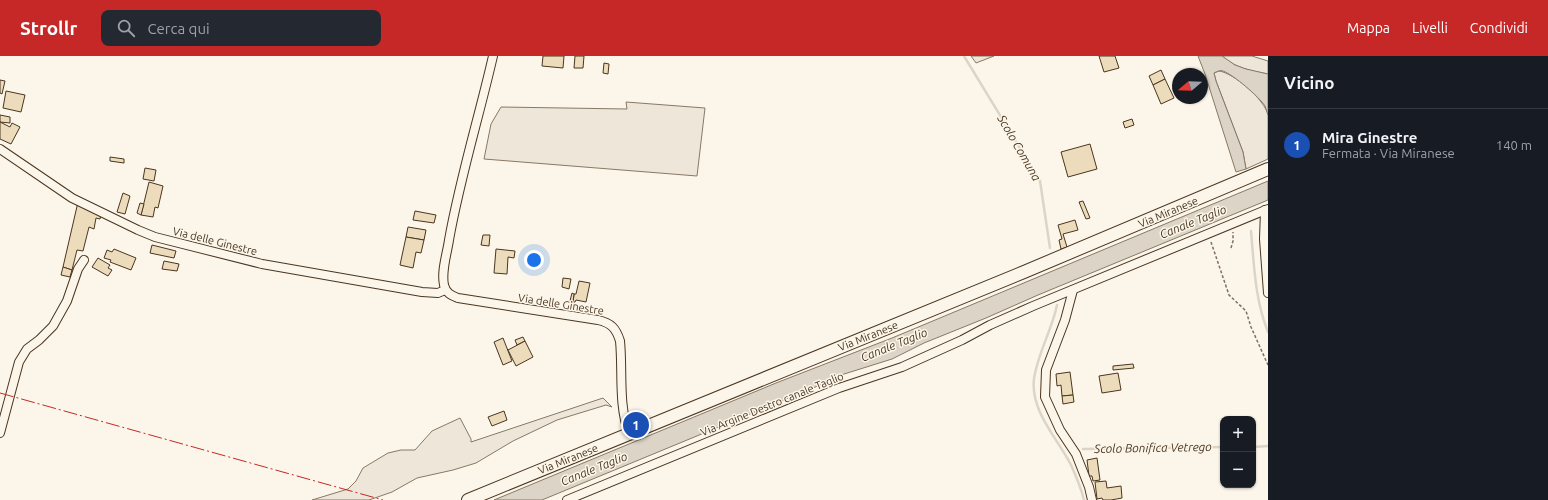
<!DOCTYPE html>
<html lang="it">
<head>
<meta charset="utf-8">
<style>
	:root { --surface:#171b24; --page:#242831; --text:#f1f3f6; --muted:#9ea1a6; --line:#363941; --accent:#c62828 }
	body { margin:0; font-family:Ubuntu,sans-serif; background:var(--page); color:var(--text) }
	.controls { position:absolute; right:12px; bottom:12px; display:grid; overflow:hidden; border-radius:8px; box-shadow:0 1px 3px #0004 }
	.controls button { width:36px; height:36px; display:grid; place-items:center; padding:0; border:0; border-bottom:1px solid var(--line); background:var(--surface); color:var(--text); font:20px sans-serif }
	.compass { position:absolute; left:1172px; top:12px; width:36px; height:36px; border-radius:50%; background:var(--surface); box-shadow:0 1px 3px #0004; rotate:251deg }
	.you { position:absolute; left:534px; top:204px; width:14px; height:14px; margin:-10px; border:3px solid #fff; border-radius:50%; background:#1a73e8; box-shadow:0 0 0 6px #1a73e833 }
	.badge { display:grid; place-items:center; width:26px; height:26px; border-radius:50%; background:var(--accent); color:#fff; font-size:13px; font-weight:700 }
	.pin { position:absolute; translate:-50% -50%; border:2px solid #fff; box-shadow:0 1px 4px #0006 }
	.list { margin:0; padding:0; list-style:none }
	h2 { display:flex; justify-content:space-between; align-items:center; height:52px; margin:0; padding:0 16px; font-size:17px }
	h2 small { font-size:13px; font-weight:400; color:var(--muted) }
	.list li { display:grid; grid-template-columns:26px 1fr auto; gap:12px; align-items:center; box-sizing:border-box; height:72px; padding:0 16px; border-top:1px solid var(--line) }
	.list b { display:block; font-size:15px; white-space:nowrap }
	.list p { margin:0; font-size:13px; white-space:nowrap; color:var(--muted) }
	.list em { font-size:13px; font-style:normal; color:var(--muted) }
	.icon { flex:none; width:22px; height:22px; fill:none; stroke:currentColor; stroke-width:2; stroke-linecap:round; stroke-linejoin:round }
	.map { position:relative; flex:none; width:1268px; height:444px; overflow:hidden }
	header { display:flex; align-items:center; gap:24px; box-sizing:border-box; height:56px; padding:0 20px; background:var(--accent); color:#fff }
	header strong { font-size:19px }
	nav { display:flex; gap:22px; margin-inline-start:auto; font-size:14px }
	.search { width:280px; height:36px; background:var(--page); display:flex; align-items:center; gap:10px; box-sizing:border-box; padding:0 14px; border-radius:8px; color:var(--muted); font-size:15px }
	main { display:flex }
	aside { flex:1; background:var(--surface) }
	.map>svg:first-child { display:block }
	.green { fill:#ede6d9; stroke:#887966 }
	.water { fill:#dcd4c6; stroke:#887966 }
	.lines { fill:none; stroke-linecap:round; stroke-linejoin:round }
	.stream { stroke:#dcd4c6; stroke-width:2.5 }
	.building { fill:#ecdcbc; stroke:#4a3520 }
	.street-casing { stroke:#4a3520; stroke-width:10 }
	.secondary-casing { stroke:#4a3520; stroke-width:14 }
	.path { stroke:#7f6f5c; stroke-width:1.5; stroke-dasharray:3 2; stroke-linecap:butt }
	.street { stroke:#fbf6e9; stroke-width:8 }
	.secondary { stroke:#fbf6e9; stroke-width:12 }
	.power { stroke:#c62828; stroke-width:1; stroke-dasharray:14 3 2 3; stroke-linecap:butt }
	.labels { text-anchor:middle; stroke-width:3; stroke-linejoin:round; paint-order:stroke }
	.street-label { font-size:11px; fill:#4a3520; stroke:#fbf6e9 }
	.water-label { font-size:12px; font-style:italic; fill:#4a3520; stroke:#fbf6e9 }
</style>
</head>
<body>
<header>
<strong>Strollr</strong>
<div class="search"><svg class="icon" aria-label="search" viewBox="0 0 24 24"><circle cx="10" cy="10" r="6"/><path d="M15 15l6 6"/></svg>Cerca qui</div>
<nav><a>Mappa</a><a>Livelli</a><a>Condividi</a></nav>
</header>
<main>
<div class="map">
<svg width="1268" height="444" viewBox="0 0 1268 444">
	<rect width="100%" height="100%" fill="#fbf6e9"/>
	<!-- green -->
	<g class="green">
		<path d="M971 0H994L976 7Z"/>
		<path d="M1222 0H1252L1268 5V18C1252 15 1235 12 1222 0Z"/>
		<path d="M1219 15C1234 17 1265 44 1268 59 1268 73 1268 89 1268 103L1246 113 1243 96 1216 25 1214 17Z"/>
		<path d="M626 46 705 52 697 120 484 103 491 68 501 51 627 53Z"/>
		<path d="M603 342 612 351 606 349 557 364 513 385 476 407 453 414 417 422 392 436 369 444H312L348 433 356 425 363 412 388 397 401 394H415L432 375 460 362 471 383V386Z"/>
	</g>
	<!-- water -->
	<g class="water">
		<path d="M1198 0H1222L1235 9 1246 13 1268 18V59C1267 56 1266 53 1265 50 1259 41 1234 19 1223 15 1220 14 1218 15 1214 17L1216 25 1243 96 1246 113 1236 116 1205 18Z"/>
		<path d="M1268 125V144L1038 239 986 262 924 287 892 303 841 319 825 327 542 444H494L776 327 892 282Z"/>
	</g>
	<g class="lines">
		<!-- stream -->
		<g class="stream">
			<path d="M964 0 1040 125 1050 192"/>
			<path d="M1251 175C1254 209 1255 244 1268 276"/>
			<path d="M1057 249C1052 274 1037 299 1034 323 1030 355 1058 383 1071 409 1076 420 1081 432 1084 444"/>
			<path d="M1253 391 1268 390"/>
			<path d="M1083 393 1223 391"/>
		</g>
	</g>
	<!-- building -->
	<g class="building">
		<path d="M543 0H564L563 12 542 10Z"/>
		<path d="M575 0H584L583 12H574Z"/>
		<path d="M1099 0H1115L1119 12 1104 16Z"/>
		<path d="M604 7 609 8 608 18 603 17Z"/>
		<path d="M1161 14 1165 23 1153 29 1149 20Z"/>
		<path d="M1165 23 1174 42 1161 48 1153 29Z"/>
		<path d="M0 24 5 25 2 38 0 37Z"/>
		<path d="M6 35 25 39 21 56 3 52Z"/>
		<path d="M0 59 10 61V67L0 66Z"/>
		<path d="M1132 63 1134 69 1125 72 1123 66Z"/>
		<path d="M0 66 10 71 12 67 20 71 11 88 0 83Z"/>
		<path d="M1090 88 1097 113 1068 121 1061 96Z"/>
		<path d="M110 101 124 103V107L110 105Z"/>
		<path d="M145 112 156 114 154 125 143 123Z"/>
		<path d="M149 126 163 130 158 152 155 151 153 161 141 159Z"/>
		<path d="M123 137 130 140 125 158 117 156Z"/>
		<path d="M1083 145 1090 162 1086 163 1079 146Z"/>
		<path d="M78 146 101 158 100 163 96 162 94 173 89 171 83 195 77 194 72 214 63 211Z"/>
		<path d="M140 147 144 148 141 159 137 157Z"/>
		<path d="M415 155 436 159 434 167 413 164Z"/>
		<path d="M1075 164 1078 174 1063 178 1067 191 1061 193 1059 184 1062 183 1058 169Z"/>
		<path d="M408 171 426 174 424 184 406 181Z"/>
		<path d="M483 179H490L489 190 481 189Z"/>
		<path d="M406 181 424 184 421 197 416 196 413 212 400 209Z"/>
		<path d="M152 189 176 195 174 202 150 197Z"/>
		<path d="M114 193 136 202 131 214 110 206 111 204 104 202 107 194 112 196Z"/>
		<path d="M496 193 515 195 514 202 508 201 507 218 494 217Z"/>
		<path d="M98 202 110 209 108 212 112 214 108 220 92 211Z"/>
		<path d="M164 205 179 208 177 215 162 213Z"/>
		<path d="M63 211 72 214 70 221 61 219Z"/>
		<path d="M563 222 571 223 569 233 562 231Z"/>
		<path d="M579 225 590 227 586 246 576 244 575 246H573L574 238H576Z"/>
		<path d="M572 237 574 238 573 246 570 245Z"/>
		<path d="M523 281 525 285 517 289 515 284Z"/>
		<path d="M503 282 512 305 503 309 494 286Z"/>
		<path d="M525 285 533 301 516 310 508 294Z"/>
		<path d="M1133 308 1134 312 1113 314V310Z"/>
		<path d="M1070 316 1073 339 1062 340 1061 329 1057 330 1056 318Z"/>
		<path d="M1118 317 1121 334 1102 337 1099 320Z"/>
		<path d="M1073 339 1074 346 1063 348 1062 340Z"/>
		<path d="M504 355 507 364 492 370 488 361Z"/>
		<path d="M1097 402 1100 424 1093 425 1092 420H1089L1087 404Z"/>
		<path d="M1106 425 1107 432 1121 430 1122 442 1111 444H1103L1102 442 1097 443 1095 426Z"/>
	</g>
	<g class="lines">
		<!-- street casing -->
		<g class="street-casing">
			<g id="street">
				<path d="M493 0C479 61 460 122 449 184 447 198 441 215 444 229 446 237 451 239 458 242L598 264C611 267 616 272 620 285 623 315 618 348 629 378"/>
				<path d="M0 93 72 142 138 174 155 181 262 208 422 236 438 237 445 234"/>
				<path d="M1265 154 1264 183 1268 237"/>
				<path d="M1073 234 1065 264 1046 314 1045 341 1060 374 1076 398 1089 431 1092 444"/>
				<path d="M0 377 19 306 27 293 39 284 53 270 67 245 78 213 84 204"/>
				<path d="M567 444 839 332 902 311 962 284 990 269 1033 250 1268 153"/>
			</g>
		</g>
		<!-- secondary casing -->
		<g class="secondary-casing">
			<path id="secondary" d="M468 444 1024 216 1268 113"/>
		</g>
		<!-- path -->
		<g class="path">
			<path d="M1211 186 1229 239 1246 255 1251 271 1268 309"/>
			<path d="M1231 192 1233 185V176"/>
		</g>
		<!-- street -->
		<use href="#street" class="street"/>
		<!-- secondary -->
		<use href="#secondary" class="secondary"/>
		<!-- power -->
		<path class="power" d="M0 337 383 444"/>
	</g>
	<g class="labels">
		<!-- street labels -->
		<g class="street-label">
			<text transform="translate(1168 156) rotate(-23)" y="4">Via Miranese</text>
			<text transform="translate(215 185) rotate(14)" y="4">Via delle Ginestre</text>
			<text transform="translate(561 248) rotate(9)" y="4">Via delle Ginestre</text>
			<text transform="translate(868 280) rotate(-22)" y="4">Via Miranese</text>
			<text transform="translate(772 348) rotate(-22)" y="4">Via Argine Destro canale Taglio</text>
			<text transform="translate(568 403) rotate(-22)" y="4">Via Miranese</text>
		</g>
		<!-- water labels -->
		<g class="water-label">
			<text transform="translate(1019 92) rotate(60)" y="4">Scolo Comuna</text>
			<text transform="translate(1193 166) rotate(-22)" y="4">Canale Taglio</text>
			<text transform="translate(894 289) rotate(-22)" y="4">Canale Taglio</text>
			<text transform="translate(1153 392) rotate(-1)" y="4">Scolo Bonifica Vetrego</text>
			<text transform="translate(594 413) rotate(-22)" y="4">Canale Taglio</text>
		</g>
	</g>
</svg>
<div class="controls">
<button>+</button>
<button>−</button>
</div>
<svg class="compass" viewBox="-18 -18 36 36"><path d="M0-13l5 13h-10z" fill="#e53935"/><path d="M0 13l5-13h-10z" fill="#9ea1a6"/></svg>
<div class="you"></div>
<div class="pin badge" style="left:636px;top:369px;background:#1a4fb4">1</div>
</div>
<aside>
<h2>Vicino<small></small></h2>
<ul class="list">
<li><span class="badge" style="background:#1a4fb4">1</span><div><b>Mira Ginestre</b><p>Fermata · Via Miranese</p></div><em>140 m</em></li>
</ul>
</aside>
</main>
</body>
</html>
